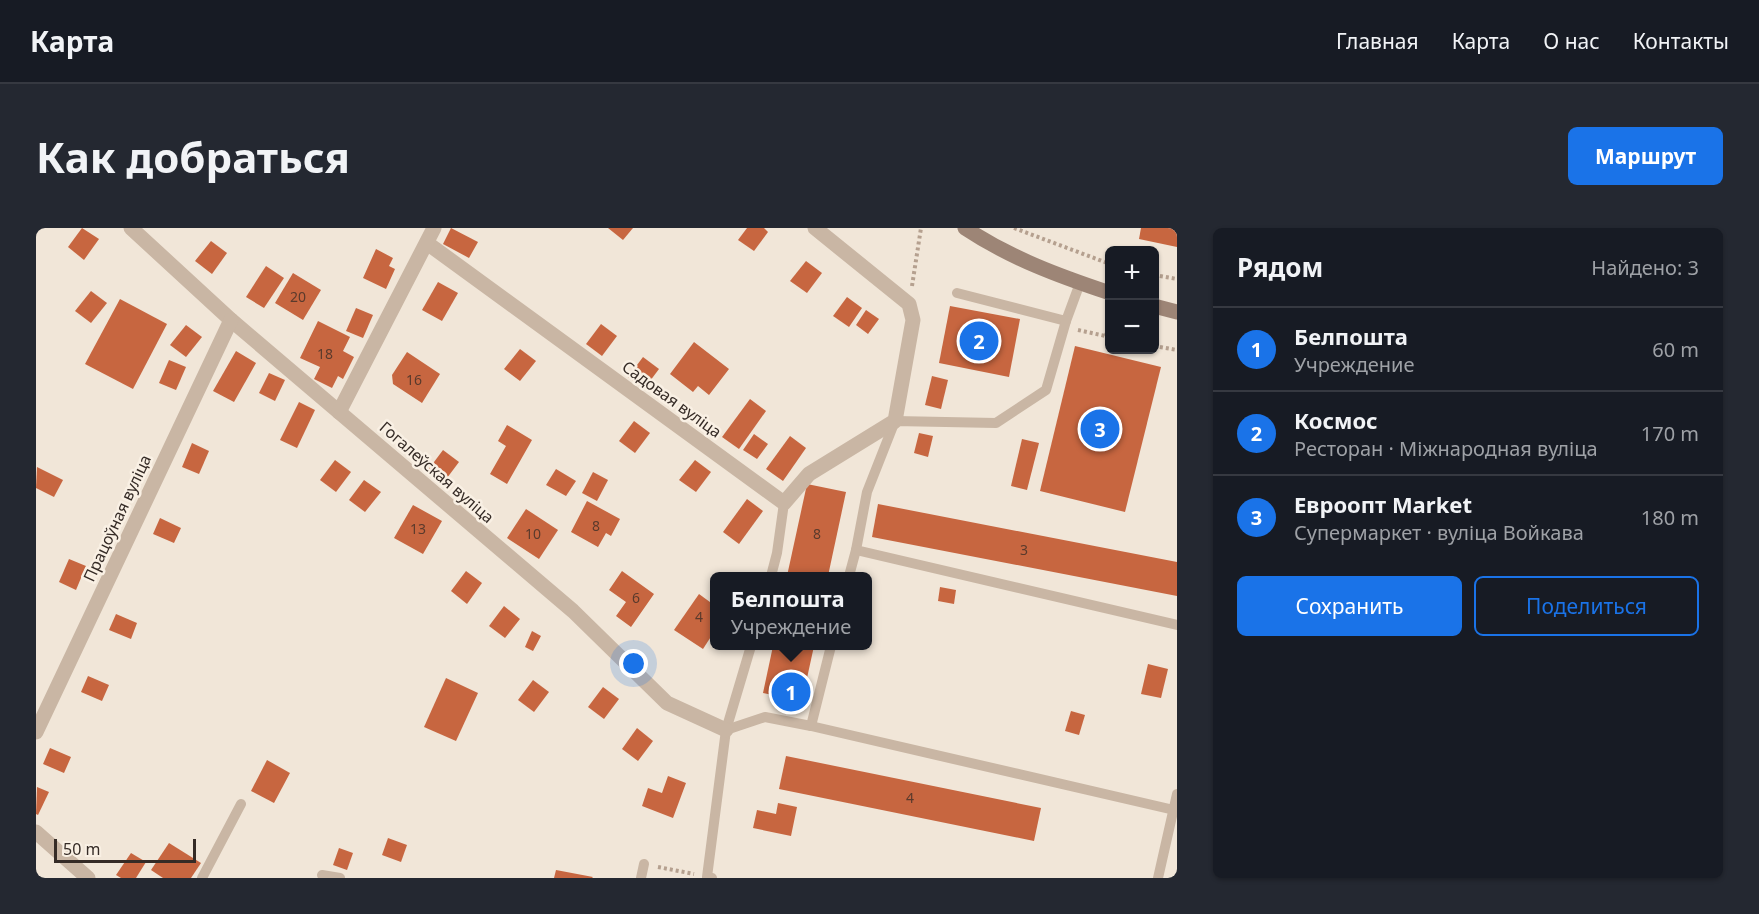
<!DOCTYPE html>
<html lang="ru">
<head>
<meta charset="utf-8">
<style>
	:root { --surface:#171b24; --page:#242831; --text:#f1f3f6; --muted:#9ea1a6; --line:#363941; --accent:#1a73e8 }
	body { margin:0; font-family:"Noto Sans",sans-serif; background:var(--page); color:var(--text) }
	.controls { position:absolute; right:18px; top:18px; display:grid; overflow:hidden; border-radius:9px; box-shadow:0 2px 4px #0004 }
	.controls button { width:54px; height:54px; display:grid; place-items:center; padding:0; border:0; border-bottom:2px solid var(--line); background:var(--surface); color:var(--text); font:30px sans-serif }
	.scale { position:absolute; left:18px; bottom:15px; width:142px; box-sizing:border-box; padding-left:6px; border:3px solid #352b26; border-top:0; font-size:16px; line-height:21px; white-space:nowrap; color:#352b26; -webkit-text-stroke:4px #f9f0e4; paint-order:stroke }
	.you { position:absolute; left:598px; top:436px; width:21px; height:21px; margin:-15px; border:4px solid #fff; border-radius:50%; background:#1a73e8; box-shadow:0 0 0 9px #1a73e833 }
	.badge { display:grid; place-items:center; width:39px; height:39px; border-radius:50%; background:var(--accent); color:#fff; font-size:20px; font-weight:700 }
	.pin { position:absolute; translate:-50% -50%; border:3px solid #fff; box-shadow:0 2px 6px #0006 }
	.popup { position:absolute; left:674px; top:344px; width:162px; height:78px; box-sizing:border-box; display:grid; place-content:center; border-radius:9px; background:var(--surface); filter:drop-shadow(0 2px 4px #0005); font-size:20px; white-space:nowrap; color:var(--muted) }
	.popup b { font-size:22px; color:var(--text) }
	.popup::after { content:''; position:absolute; left:50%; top:100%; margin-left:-12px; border:12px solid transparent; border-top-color:var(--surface) }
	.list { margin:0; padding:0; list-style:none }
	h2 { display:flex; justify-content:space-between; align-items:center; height:78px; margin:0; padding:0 24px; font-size:26px }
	h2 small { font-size:20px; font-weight:400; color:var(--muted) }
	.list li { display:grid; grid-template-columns:39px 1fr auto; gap:18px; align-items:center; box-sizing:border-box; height:84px; padding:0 24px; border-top:2px solid var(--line) }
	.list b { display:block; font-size:22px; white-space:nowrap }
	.list p { margin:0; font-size:20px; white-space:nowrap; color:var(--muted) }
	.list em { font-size:20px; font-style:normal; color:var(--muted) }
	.actions { display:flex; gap:12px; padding:18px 24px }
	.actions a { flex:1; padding:14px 0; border:2px solid var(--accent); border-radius:9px; text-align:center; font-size:21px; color:var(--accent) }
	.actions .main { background:var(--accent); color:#fff }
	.map { position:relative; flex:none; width:1141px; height:650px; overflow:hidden; border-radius:9px }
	header { display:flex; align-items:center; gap:36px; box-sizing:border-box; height:84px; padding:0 30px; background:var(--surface); border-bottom:2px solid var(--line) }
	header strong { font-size:28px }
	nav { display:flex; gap:33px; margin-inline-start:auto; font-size:21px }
	.intro { display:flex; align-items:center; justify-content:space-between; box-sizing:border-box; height:144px; padding:0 36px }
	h1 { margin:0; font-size:42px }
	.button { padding:15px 27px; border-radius:9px; background:var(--accent); color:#fff; font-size:21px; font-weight:700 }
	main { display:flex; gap:36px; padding:0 36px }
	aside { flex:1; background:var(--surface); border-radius:9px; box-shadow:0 2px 4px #0004 }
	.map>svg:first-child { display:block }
	.building { fill:#c76640 }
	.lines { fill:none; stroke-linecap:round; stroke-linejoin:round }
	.path { stroke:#b5a08f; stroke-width:4; stroke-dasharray:3 3; stroke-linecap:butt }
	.lane { stroke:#c9b6a4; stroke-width:10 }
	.street { stroke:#c9b6a4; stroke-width:15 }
	.secondary { stroke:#9d8576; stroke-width:15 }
	.labels { text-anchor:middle; stroke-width:5; stroke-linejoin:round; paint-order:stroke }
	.number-label { font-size:14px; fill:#5a3a2c }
	.street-label { font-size:16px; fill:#352b26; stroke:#f9f0e4 }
</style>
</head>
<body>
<header>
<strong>Карта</strong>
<nav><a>Главная</a><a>Карта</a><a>О нас</a><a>Контакты</a></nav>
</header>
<div class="intro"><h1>Как добраться</h1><a class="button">Маршрут</a></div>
<main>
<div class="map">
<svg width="1141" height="650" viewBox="0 0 1141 650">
	<rect width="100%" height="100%" fill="#f1e6d8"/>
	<!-- building -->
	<g class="building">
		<path d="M46 0 63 11 48 32 32 19Z"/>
		<path d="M415 0 442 14 433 30 407 16Z"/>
		<path d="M572 0H597L587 12Z"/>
		<path d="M711 0H728L732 4 718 23 702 12Z"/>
		<path d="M1105 0H1141V19L1103 11Z"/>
		<path d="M175 13 191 25 176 46 159 33Z"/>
		<path d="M340 21 357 30 353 38 359 41 350 61 327 50Z"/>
		<path d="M770 33 786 45 771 65 754 53Z"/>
		<path d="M230 38 248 50 228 80 210 69Z"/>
		<path d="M257 45 285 62 267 92 239 75Z"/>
		<path d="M402 54 422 65 406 93 386 82Z"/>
		<path d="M55 63 71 75 55 95 39 83Z"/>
		<path d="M811 69 826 80 813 99 797 88Z"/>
		<path d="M84 71 131 96 97 161 49 136Z"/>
		<path d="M914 78 984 91 973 149 903 135Z"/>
		<path d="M320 80 337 87 327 110 310 103Z"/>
		<path d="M830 82 843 91 832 106 820 97Z"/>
		<path d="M282 93 314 109 307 123 318 129 307 151 302 148 296 160 278 151 284 139 264 130Z"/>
		<path d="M565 96 581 108 566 128 550 116Z"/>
		<path d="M150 97 166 109 150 129 134 117Z"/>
		<path d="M658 114 693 141 673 167 662 158 657 164 634 146Z"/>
		<path d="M1039 118 1125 139 1089 284 1004 263Z"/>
		<path d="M484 121 500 133 484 153 468 141Z"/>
		<path d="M200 123 220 135 198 174 177 163Z"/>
		<path d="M371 124 404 146 386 175 357 156 356 147Z"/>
		<path d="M607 129 623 141 608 161 592 149Z"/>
		<path d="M133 132 150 139 140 162 123 155Z"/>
		<path d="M233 145 249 152 239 173 223 165Z"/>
		<path d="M896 148 912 152 905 181 889 177Z"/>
		<path d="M714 171 730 183 703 221 686 209Z"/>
		<path d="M263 174 279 182 261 220 244 212Z"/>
		<path d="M598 193 614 205 599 225 583 213Z"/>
		<path d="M471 197 496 212 471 256 454 246 470 218 462 213Z"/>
		<path d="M883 205 897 208 892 229 878 225Z"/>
		<path d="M718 206 732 216 721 231 707 222Z"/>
		<path d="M754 208 770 220 747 253 730 241Z"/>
		<path d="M986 211 1003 215 991 262 975 258Z"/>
		<path d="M156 215 173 223 163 246 146 239Z"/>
		<path d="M407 222 423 234 408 254 392 242Z"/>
		<path d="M299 232 315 244 300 264 284 252Z"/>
		<path d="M659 232 675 244 660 264 643 252Z"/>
		<path d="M1 239 27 252 18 269 0 260Z"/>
		<path d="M520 241 540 253 530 268 510 257Z"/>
		<path d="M557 244 572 252 561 273 546 265Z"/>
		<path d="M328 252 345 264 329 284 313 272Z"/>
		<path d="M771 256 810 264 792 348H751Z"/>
		<path d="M711 271 727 283 703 316 687 304Z"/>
		<path d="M551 273 584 291 575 308 570 305 562 319 535 304Z"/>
		<path d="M842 276 1141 334V368L836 309Z"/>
		<path d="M377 277 406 293 387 326 358 310Z"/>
		<path d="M490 281 522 302 503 331 471 310Z"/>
		<path d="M124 290 145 300 138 315 117 306Z"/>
		<path d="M33 331 50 338 40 362 23 354Z"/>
		<path d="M430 343 446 355 431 376 415 363Z"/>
		<path d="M586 343 618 366 595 399 580 388 590 374 573 362Z"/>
		<path d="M904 359 920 362 918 376 902 373Z"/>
		<path d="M663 366 678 377V404L667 421 638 402Z"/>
		<path d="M468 378 484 391 469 410 453 398Z"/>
		<path d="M80 386 101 395 95 411 73 402Z"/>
		<path d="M496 403 505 408 497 423 489 419Z"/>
		<path d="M737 418H778L766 473 727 465Z"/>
		<path d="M1112 436 1132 441 1125 470 1105 466Z"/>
		<path d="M52 448 73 457 66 473 45 464Z"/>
		<path d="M410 450 442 465 420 513 388 499Z"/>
		<path d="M497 452 513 464 498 484 482 472Z"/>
		<path d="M567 459 583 471 568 491 552 479Z"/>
		<path d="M1035 483 1049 487 1043 507 1029 503Z"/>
		<path d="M601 500 617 513 602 533 586 521Z"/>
		<path d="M14 520 35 529 28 545 7 536Z"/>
		<path d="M750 528 1005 580 998 613 743 561Z"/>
		<path d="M231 532 254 545 238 575 215 563Z"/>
		<path d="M632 548 650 555 637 590 606 578 612 560 626 565Z"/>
		<path d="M1 559 13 564 2 587 0 586Z"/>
		<path d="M742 575 761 579 755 608 717 600 721 582 740 586Z"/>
		<path d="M352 610 371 617 365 634 346 627Z"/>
		<path d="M133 615 165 635 155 650H127L115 642Z"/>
		<path d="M303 620 317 625 311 642 297 637Z"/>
		<path d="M95 625 110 634 100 650H85L80 647Z"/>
		<path d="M520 642 557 649 556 650H518Z"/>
	</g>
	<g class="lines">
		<!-- path -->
		<g class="path">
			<path d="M978 0 1074 36"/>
			<path d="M1118 47 1141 51"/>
			<path d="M876 58 885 0"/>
			<path d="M1042 102 1074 109"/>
			<path d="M1070 108 1074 89"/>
			<path d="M1118 118 1141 122"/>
			<path d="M622 639 658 646"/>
		</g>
		<!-- lane -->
		<g class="lane">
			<path d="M921 65 1030 93 1044 55"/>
			<path d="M1030 93 1010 162 960 195 859 193 831 264 820 322 1141 397"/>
			<path d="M735 348 741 325 748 275"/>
			<path d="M813 348 820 322"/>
			<path d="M775 498 795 418"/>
			<path d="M690 502 729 489 775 498 1138 582"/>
			<path d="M286 647 304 650"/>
			<path d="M166 650 205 576"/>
			<path d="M605 650 608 636"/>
			<path d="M676 650 671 649 690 502 715 418"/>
			<path d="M1122 650 1141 566"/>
		</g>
		<!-- street -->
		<g class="street">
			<path d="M95 0 195 92 537 383 631 475 690 502"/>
			<path d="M391 15 748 275 773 246 859 193 877 92 873 76 779 0"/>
			<path d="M303 184 398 0"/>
			<path d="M0 504 195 92"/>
			<path d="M0 604 52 650"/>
		</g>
		<!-- secondary -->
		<g class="secondary">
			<path d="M929 0C974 30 1023 48 1074 65"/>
			<path d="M1118 78 1141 84"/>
		</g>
	</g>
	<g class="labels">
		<!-- number labels -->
		<g class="number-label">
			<text x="262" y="74">20</text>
			<text x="289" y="131">18</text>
			<text x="378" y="157">16</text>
			<text x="560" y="303">8</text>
			<text x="382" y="306">13</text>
			<text x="497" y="311">10</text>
			<text x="781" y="311">8</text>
			<text x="988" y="327">3</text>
			<text x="600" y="375">6</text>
			<text x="663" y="394">4</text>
			<text x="874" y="575">4</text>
		</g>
		<!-- street labels -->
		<g class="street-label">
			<text transform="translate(636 171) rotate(36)" y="6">Садовая вуліца</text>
			<text transform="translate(401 244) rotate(41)" y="6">Гогалеўская вуліца</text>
			<text transform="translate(81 290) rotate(-65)" y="6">Працоўная вуліца</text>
		</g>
	</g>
</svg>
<div class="controls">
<button>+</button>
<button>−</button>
</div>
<div class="scale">50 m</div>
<div class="you"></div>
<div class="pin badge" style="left:755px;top:464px">1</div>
<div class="popup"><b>Белпошта</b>Учреждение</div>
<div class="pin badge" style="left:943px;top:113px">2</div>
<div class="pin badge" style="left:1064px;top:201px">3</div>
</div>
<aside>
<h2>Рядом<small>Найдено: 3</small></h2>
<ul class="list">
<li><span class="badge">1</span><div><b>Белпошта</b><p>Учреждение</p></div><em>60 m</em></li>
<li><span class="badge">2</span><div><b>Космос</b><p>Ресторан · Міжнародная вуліца</p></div><em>170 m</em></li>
<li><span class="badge">3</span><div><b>Евроопт Market</b><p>Супермаркет · вуліца Войкава</p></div><em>180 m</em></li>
</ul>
<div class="actions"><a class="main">Сохранить</a><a>Поделиться</a></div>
</aside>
</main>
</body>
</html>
